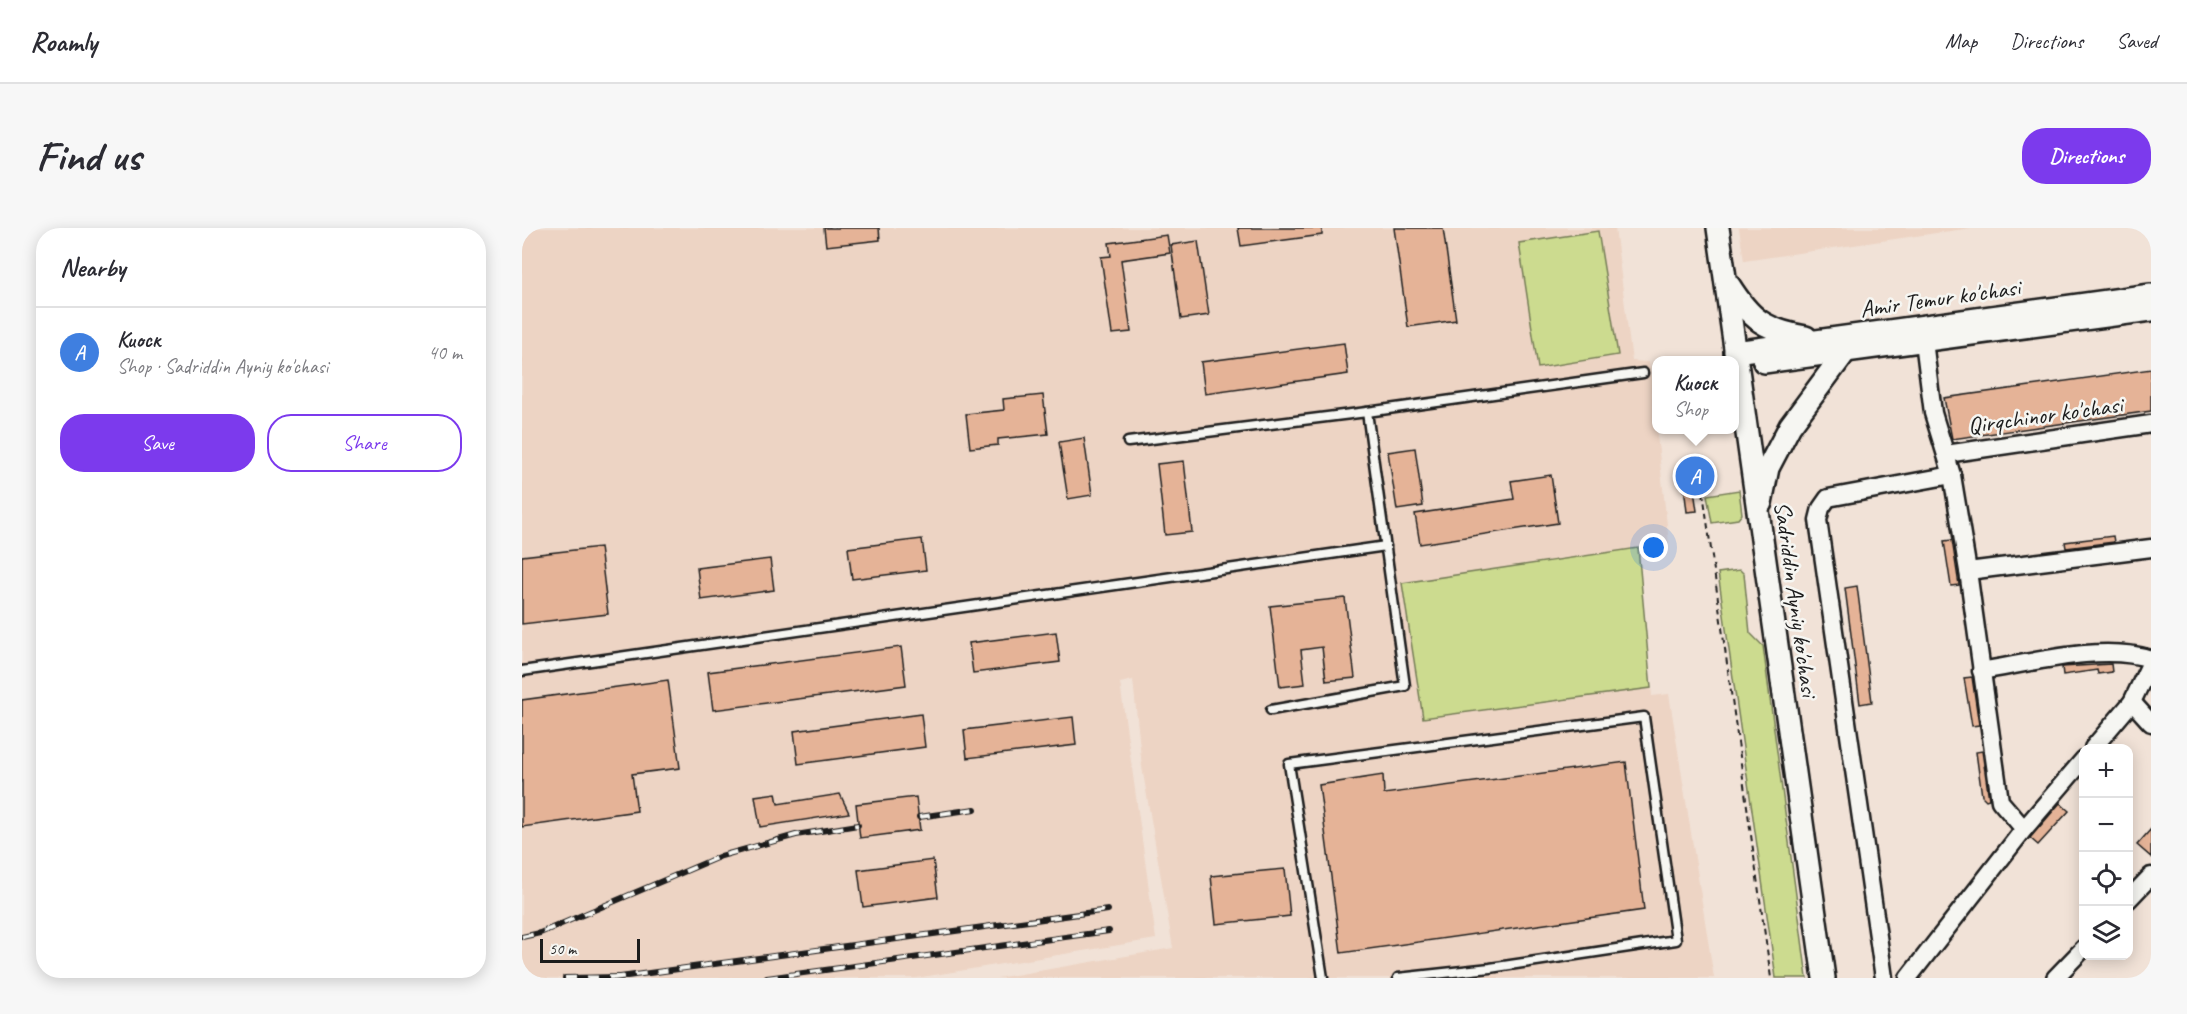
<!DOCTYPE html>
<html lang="en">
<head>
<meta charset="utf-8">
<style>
	:root { --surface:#fff; --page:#f7f7f7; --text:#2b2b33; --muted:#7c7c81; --line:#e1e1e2; --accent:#7c3aed }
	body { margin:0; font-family:Caveat,sans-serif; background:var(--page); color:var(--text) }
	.controls { position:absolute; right:18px; bottom:18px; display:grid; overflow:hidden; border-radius:12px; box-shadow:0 3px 15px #0003 }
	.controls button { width:54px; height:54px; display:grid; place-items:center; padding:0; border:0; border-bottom:2px solid var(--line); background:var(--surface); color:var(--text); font:30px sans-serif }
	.scale { position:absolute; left:18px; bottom:15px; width:100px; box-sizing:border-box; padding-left:6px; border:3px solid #1c1c1c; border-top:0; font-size:16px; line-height:21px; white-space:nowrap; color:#1c1c1c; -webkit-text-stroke:4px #f6f6f2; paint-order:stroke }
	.you { position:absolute; left:1132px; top:320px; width:21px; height:21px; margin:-15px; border:4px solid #fff; border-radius:50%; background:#1a73e8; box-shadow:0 0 0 9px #1a73e833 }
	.badge { display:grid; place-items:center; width:39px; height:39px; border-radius:50%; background:var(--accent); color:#fff; font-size:20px; font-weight:700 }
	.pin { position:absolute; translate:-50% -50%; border:3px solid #fff; box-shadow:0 2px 6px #0006 }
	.popup { position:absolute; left:1130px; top:128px; width:87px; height:78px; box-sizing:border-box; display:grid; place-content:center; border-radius:12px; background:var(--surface); filter:drop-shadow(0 2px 4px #0005); font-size:20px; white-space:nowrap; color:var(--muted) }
	.popup b { font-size:22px; color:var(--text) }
	.popup::after { content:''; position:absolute; left:50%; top:100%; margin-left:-12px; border:12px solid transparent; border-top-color:var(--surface) }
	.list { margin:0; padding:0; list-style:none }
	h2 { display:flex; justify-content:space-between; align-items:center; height:78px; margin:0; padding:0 24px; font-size:26px }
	h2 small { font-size:20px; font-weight:400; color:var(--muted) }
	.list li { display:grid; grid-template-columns:39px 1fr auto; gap:18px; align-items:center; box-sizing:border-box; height:90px; padding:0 24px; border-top:2px solid var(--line) }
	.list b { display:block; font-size:22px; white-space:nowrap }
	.list p { margin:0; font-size:20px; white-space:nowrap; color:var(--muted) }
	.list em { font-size:20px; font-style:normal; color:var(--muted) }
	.actions { display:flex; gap:12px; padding:18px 24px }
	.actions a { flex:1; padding:14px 0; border:2px solid var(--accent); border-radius:24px; text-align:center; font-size:21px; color:var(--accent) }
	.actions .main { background:var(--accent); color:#fff }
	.icon { flex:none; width:33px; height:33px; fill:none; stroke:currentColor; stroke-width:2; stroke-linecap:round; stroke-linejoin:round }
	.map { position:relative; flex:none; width:1629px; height:750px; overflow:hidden; border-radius:24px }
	header { display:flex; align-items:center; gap:36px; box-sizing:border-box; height:84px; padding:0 30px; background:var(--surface); border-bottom:2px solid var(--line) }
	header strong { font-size:28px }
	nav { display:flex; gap:33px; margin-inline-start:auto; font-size:21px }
	.intro { display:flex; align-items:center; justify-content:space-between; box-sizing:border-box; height:144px; padding:0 36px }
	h1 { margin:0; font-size:42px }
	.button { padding:15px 27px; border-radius:24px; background:var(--accent); color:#fff; font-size:21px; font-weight:700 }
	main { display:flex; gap:36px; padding:0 36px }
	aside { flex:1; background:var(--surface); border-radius:24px; box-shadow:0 3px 15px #0003 }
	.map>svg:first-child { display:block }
	.built { fill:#edd4c4 }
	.green { fill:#ccdb8f; stroke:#747c56; stroke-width:1.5 }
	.building { fill:#e5b397; stroke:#1c1c1c; stroke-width:1.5 }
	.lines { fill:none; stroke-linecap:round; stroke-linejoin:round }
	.service-casing { stroke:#1c1c1c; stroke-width:13 }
	.minor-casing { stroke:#1c1c1c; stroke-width:21 }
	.tertiary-casing { stroke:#1c1c1c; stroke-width:26 }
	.path { stroke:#1c1c1c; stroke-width:2; stroke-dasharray:6 4.5; stroke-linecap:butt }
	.service { stroke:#f6f6f2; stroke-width:8 }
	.minor { stroke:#f6f6f2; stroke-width:16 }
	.tertiary { stroke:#f6f6f2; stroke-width:21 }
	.rail-casing { stroke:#1c1c1c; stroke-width:6 }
	.rail { stroke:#f6f6f2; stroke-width:4; stroke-dasharray:11; stroke-linecap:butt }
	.labels { text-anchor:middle; stroke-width:5; stroke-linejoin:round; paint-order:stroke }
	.street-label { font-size:24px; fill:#1c1c1c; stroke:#f6f6f2 }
</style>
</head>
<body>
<header>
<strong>Roamly</strong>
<nav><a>Map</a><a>Directions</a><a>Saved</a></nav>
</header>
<div class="intro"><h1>Find us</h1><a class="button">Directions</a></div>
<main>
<aside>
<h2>Nearby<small></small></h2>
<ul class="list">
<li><span class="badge" style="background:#3f7fe0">A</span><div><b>Киоск</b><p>Shop · Sadriddin Ayniy ko'chasi</p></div><em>40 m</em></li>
</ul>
<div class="actions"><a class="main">Save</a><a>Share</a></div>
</aside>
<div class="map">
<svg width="1629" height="750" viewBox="0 0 1629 750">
	<rect width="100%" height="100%" fill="#f1e2d7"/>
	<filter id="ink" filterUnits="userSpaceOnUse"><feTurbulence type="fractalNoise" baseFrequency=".0167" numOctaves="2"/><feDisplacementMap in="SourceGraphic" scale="12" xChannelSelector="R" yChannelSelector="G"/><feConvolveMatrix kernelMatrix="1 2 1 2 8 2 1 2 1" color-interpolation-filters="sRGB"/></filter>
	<g filter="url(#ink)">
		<!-- built -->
		<g class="built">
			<path d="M0 0H1093L1110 133 1127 134 1147 315 1116 320 1130 468 1147 466 1192 750H475L651 720 620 539 611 452 598 455 634 711 394 750H0Z"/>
			<path d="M1217 0H1449L1222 33Z"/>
		</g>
		<!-- green -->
		<g class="green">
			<path d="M1076 3 1096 127 1016 140 997 15Z"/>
			<path d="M1217 262 1220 286 1216 291 1190 295 1185 267Z"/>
			<path d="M1116 320 1129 460 901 490 880 355Z"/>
			<path d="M1218 342 1222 346 1228 405 1241 418 1285 750H1254L1196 345Z"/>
		</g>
		<!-- building -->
		<g class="building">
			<path d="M302 0H357L358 12 304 18Z"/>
			<path d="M716 0H800V7L719 18Z"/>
			<path d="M872 0H921L934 92 886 99Z"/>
			<path d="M645 7 648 25 599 32 609 104 590 106 579 29 589 28 587 15Z"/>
			<path d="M676 13 687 87 659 91 649 17Z"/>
			<path d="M822 115 826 146 683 166 679 134Z"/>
			<path d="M1629 141V183L1430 211 1422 170Z"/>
			<path d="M521 167 526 206 476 211V217L448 220 444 186 482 182 481 171Z"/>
			<path d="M562 210 570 267 546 271 537 214Z"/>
			<path d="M893 220 901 278 875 282 866 224Z"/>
			<path d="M662 233 670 304 643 307 635 236Z"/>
			<path d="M1159 234 1191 249 1186 261 1171 255 1175 283 1165 284 1161 250 1154 247Z"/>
			<path d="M1029 247 1036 295 898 316 893 286 992 271 989 253Z"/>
			<path d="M1591 308 1592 314 1544 320 1543 314Z"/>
			<path d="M400 311 404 342 330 351 326 320Z"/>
			<path d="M1430 312 1437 357 1429 358 1422 313Z"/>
			<path d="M78 319 86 386 0 396V328Z"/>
			<path d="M248 331 252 362 179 372 175 340Z"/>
			<path d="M1335 358 1350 474 1338 476 1323 360Z"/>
			<path d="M823 370 833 450 804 453 800 419 779 422 783 456 758 459 748 378Z"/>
			<path d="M534 404 538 434 451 445 447 415Z"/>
			<path d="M379 419 384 457 191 482 186 444Z"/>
			<path d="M1589 436 1590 444 1576 446 1575 442 1541 447 1540 439Z"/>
			<path d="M1450 449 1457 497 1450 498 1442 450Z"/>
			<path d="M146 452 158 540 110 546 115 583 0 599V472Z"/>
			<path d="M399 486 403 519 276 536 272 503Z"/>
			<path d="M551 489 554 517 445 530 442 502Z"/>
			<path d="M1460 523 1467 571 1464 572 1460 568 1454 524Z"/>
			<path d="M1104 534 1122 682 819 725 797 557 861 547 862 566Z"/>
			<path d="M254 565 256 576 318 566 327 585 238 599 233 568Z"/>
			<path d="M394 569 398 602 338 610 334 576Z"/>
			<path d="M1538 575 1547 583 1516 617 1508 610Z"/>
			<path d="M1629 601V629L1615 617Z"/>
			<path d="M411 632 416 669 341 679 336 642Z"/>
			<path d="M763 641 768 688 694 696 689 648Z"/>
		</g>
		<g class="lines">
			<!-- service casing -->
			<g class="service-casing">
				<g id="service">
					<path d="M606 214 845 184 1121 145"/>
					<path d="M0 443 864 318"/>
					<path d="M749 482 883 458 845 184"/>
					<path d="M801 750 767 536 1122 489 1154 712 968 740 876 750"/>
				</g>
			</g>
			<!-- minor casing -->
			<g class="minor-casing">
				<g id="minor">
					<path d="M1402 113 1411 185 1430 247 1446 343 1478 573 1502 601"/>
					<path d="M1424 226 1629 196"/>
					<path d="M1446 343 1629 320"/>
					<path d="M1459 443C1509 435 1581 415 1629 431"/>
					<path d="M1610 474 1629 495"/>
					<path d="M1571 520 1610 474 1629 434"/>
					<path d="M1606 672 1629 648"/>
					<path d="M1362 750 1296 292 1299 280 1306 270 1430 247"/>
					<path d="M1386 750 1502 601 1562 531"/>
					<path d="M1533 750 1562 720"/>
				</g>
			</g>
			<!-- tertiary casing -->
			<g class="tertiary-casing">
				<g id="tertiary">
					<path d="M1196 0 1302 750"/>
					<path d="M1207 57C1229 92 1243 102 1284 109"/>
					<path d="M1213 124 1629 67"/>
					<path d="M1242 134 1629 82"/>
					<path d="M1239 275 1246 240 1268 198 1323 124"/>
				</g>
			</g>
			<!-- path -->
			<path class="path" d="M1181 264 1249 750"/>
			<!-- service -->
			<use href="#service" class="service"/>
			<!-- minor -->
			<use href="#minor" class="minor"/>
			<!-- tertiary -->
			<use href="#tertiary" class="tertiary"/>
			<!-- rail casing -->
			<g class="rail-casing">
				<g id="rail">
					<path d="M397 589 453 581"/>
					<path d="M0 709 18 705 199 628 274 607 336 597"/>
					<path d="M43 750 99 749"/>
					<path d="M91 750 586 682"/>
					<path d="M245 750 587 703"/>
				</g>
			</g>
			<!-- rail -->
			<use href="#rail" class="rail"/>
		</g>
	</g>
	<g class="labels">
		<!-- street labels -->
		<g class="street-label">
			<text transform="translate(1418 70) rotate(-8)" y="8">Amir Temur ko'chasi</text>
			<text transform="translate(1523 187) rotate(-8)" y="8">Qirqchinor ko'chasi</text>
			<text transform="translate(1274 371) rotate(82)" y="8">Sadriddin Ayniy ko'chasi</text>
		</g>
	</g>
</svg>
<div class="controls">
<button>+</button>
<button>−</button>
<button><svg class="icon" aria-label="locate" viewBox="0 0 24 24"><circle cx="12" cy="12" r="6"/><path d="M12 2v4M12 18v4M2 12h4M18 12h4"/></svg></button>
<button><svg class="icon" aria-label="layers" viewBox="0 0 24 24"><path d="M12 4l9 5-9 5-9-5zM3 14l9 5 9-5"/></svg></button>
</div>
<div class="scale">50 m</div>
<div class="you"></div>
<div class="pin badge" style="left:1173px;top:248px;background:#3f7fe0">A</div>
<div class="popup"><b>Киоск</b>Shop</div>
</div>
</main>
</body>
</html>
